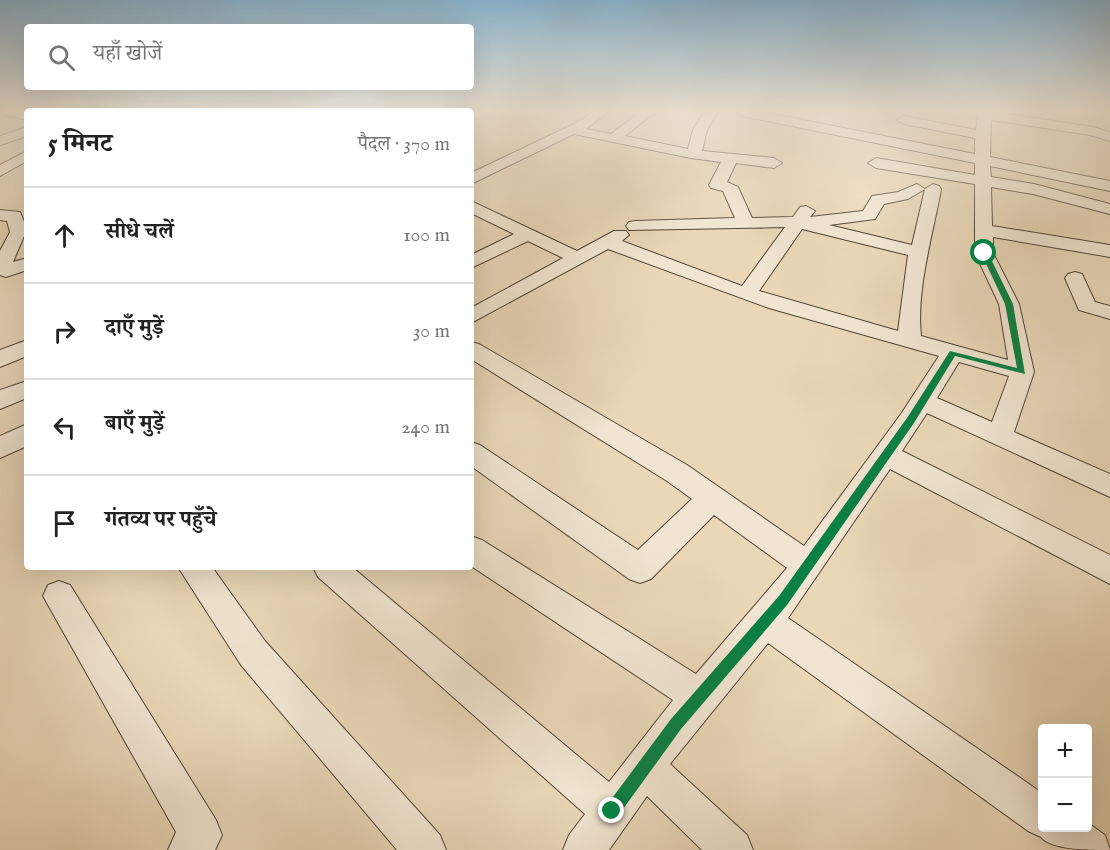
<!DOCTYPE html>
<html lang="hi">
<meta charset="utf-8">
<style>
:root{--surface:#fff;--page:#f2f2f2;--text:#222;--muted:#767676;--line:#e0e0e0}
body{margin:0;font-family:"IM FELL English","Noto Serif Devanagari",serif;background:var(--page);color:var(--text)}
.controls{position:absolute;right:18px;bottom:18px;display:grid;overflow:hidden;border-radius:6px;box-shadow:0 6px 24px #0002}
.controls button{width:54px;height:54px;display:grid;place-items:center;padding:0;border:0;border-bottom:2px solid var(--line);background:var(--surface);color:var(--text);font:30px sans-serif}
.stop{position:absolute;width:18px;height:18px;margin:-14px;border:4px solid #0b8043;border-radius:50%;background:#fff}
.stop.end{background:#0b8043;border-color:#fff;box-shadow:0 2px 6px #0008}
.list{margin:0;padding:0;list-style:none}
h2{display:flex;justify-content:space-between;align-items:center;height:78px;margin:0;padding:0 24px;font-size:26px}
h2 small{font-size:20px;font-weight:400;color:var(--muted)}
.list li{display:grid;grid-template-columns:39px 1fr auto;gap:18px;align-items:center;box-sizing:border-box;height:96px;padding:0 24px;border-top:2px solid var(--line)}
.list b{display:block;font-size:22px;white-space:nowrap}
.list em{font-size:20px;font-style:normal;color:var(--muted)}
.icon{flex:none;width:33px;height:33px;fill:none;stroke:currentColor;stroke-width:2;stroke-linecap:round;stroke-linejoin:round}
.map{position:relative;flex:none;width:1110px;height:850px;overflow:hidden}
.search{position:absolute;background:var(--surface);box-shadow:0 6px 24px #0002;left:24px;top:24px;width:450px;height:66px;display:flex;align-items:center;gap:15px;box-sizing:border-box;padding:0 21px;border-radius:6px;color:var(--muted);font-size:22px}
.panel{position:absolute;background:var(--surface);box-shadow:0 6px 24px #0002;left:24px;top:108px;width:450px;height:462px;border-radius:6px}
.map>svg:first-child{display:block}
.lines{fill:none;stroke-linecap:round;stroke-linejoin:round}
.minor-casing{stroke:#504537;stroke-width:2}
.minor{fill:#f1e5d1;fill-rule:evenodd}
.route{fill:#0b8043}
</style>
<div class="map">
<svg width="1110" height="850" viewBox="0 0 1110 850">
<rect width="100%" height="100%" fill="#e9d7b8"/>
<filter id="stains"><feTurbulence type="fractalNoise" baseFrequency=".00333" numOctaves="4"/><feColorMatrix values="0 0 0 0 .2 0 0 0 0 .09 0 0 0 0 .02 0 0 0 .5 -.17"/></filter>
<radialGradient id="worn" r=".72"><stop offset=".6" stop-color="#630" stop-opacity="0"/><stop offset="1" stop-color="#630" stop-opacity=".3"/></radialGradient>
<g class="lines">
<g class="minor-casing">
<g id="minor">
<polygon points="3,112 27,112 27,120 4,115"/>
<path d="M593,112h15l-22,17 25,5 29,-22h15l-30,24 63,13 5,-19 11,-18h13l-10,18 -5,21 72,7 8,5 -8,5 -38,-5 -9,19 11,5 14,31 41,-1 7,-10 6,-1 9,5 -5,6 53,-6 9,-15 26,-4 19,-8 8,5 8,-5 6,2 2,3c-8,46 -25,100 -20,147l87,24 -9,-56 -24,-51v-69l-99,-16 -8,-5 8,-5 99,17v-12l-233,-47 -6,-4h27l212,42v-16l-71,-14 -7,-4 7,-4 72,14 3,-18h16l98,15 17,5v9l-20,-6 -99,-15 -1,37 120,24v10l-120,-25 1,11 43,7 76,20v10l-77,-20 -42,-7 1,39 118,19v12l-117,-20v16l26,51 15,68 -20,60 96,42v23l-183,-84 -25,38 208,104v29l-220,-115 -102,149 254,175v35h46v-5l17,12 5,15c-19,0 -60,0 -69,-13l-13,-6 -260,-188 -98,121 77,71 6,15h-51l-55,-54 -38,54h-46l6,-15 16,-21 -267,-237 -5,-10h39l257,215 64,-82 -202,-134v-30l11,4 214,134 91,-106 -73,-53 -63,64 -11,4 -11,-4 -158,-113v-24l9,3 158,105 54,-51 -25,-18 -196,-122v-17l8,2 208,121 117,81 97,-132 38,-58 -170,-48 -161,-59 -137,74v-15l92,-50 -35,-17 -57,27v-13l43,-21 -43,-21v-12l106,50 37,-20h12l3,4 -7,6 120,45 43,-59 -156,3 -3,-4 3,-4 6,-1 100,-3 -12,-27 -12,-3 -2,-3 12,-23 -30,-4 -117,-24 -103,50v-11l105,-50zM925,189l-13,56 -83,-20 46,-6 9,-15 24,-5zM802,229l106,26 -10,76 -139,-40zM959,362l50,14 -17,46 -55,-24z"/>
<polygon points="27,127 27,136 0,145 0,136"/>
<polygon points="27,151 27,161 0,176 0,165"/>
<polygon points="0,210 20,212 27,229 13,262 27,258 27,270 6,277 0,275 0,251 10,232 7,221 0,220"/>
<polygon points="1075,272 1082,274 1095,302 1110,306 1110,319 1079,310 1065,278 1068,274"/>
<polygon points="27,340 27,356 0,367 0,350"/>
<polygon points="27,381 27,398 0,409 0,390"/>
<polygon points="27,424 27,446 0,458 0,436"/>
<polygon points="178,567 212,567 265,641 440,835 446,850 397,850 241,665"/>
<polygon points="59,581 70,585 216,820 222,835 215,850 168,850 176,832 43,596 48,585"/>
</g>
</g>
<use href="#minor" class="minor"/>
</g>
<linearGradient id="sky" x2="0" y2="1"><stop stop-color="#88b6d4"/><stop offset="0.48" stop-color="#f5eddf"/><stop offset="1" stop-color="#f5eddf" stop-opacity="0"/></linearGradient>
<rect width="1110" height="231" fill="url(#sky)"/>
<polygon class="route" points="984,250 988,253 1013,304 1025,374 955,356 914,423 787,605 681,729 618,816 612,818 607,816 605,811 607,805 671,719 779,596 907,418 950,351 1017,368 1005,304 981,253"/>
<rect width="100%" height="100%" filter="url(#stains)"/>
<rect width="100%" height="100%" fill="url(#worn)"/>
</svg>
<div class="controls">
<button>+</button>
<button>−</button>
</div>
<div class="stop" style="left:984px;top:253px"></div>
<div class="stop end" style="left:612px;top:811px"></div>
<div class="search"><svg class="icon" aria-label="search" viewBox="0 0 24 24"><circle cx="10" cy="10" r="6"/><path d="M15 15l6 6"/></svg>यहाँ खोजें</div>
<section class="panel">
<h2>5 मिनट<small>पैदल · 370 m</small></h2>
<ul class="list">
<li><svg class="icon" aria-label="ahead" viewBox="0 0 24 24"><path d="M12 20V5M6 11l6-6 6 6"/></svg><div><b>सीधे चलें</b></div><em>100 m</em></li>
<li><svg class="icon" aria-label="right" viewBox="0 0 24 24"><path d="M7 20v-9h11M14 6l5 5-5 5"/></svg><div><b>दाएँ मुड़ें</b></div><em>30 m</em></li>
<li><svg class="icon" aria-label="left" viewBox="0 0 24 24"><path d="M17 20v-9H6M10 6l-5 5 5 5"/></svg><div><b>बाएँ मुड़ें</b></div><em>240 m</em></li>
<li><svg class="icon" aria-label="arrive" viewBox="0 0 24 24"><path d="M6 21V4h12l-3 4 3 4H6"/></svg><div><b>गंतव्य पर पहुँचे</b></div></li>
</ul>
</section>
</div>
